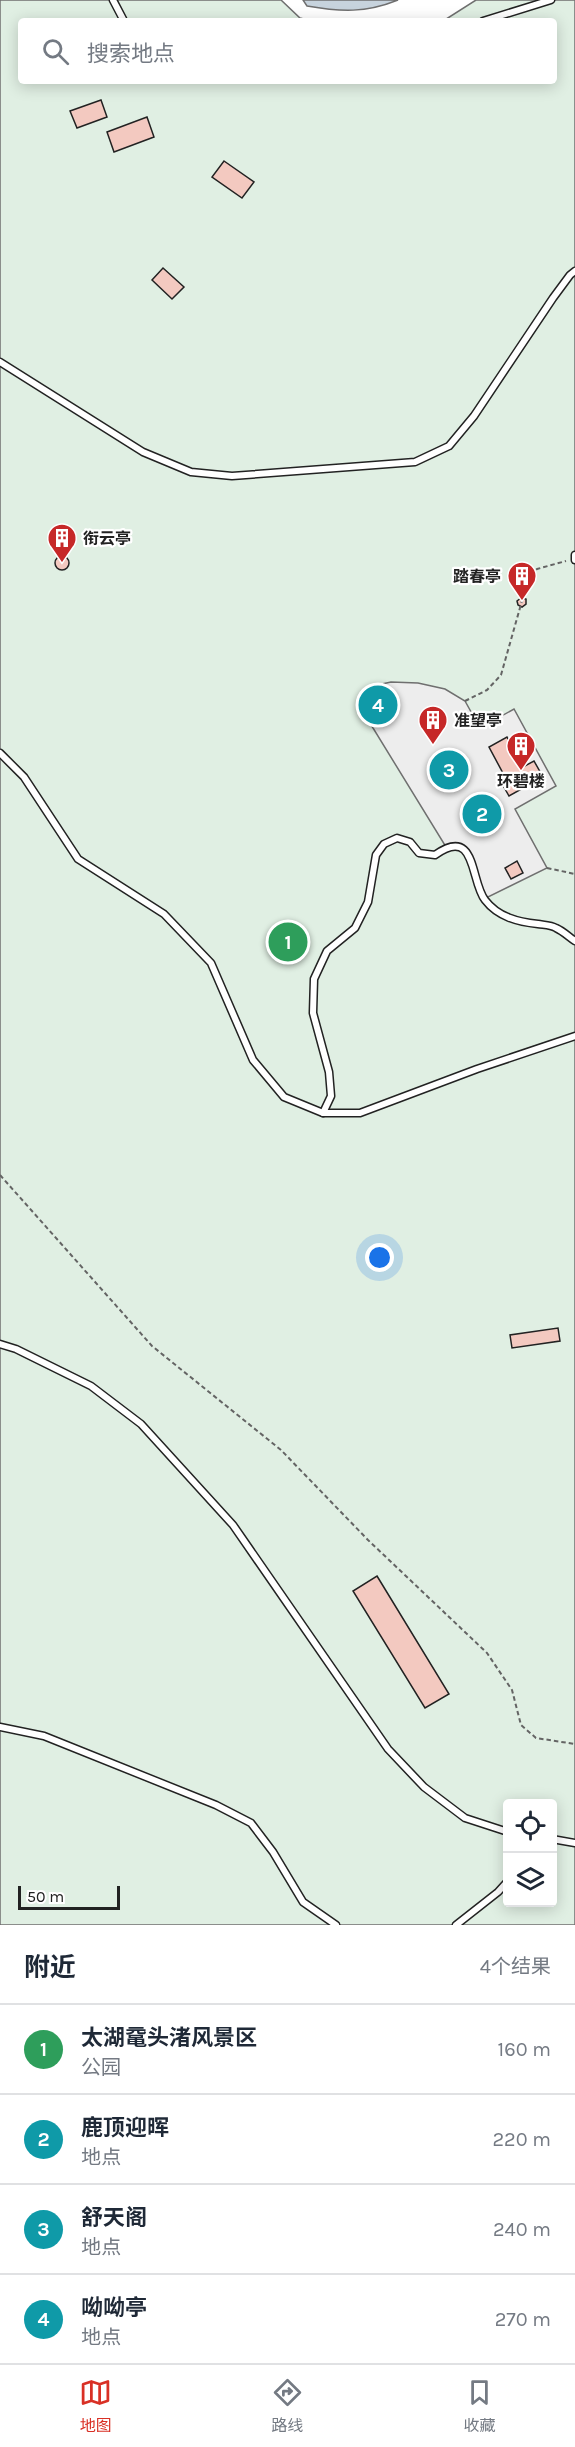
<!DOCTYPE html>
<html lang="zh">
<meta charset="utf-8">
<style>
:root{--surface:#fff;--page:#f2f2f3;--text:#1f2937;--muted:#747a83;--line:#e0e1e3;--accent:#d93025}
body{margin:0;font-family:Karla,"Noto Sans SC",sans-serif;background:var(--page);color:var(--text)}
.controls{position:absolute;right:18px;bottom:18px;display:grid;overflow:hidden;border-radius:6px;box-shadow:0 3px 15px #0003}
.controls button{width:54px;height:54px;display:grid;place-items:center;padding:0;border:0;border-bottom:2px solid var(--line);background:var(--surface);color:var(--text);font:30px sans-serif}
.scale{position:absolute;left:18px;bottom:15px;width:102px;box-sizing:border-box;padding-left:6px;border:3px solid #222;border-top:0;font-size:16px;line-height:21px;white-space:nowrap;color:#222;-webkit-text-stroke:4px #fff;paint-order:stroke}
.you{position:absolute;left:380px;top:1258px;width:21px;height:21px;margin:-15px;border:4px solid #fff;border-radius:50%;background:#1a73e8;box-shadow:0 0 0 9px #1a73e833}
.badge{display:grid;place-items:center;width:39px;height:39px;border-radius:50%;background:var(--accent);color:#fff;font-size:20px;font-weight:700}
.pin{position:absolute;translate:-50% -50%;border:3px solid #fff;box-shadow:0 2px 6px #0006}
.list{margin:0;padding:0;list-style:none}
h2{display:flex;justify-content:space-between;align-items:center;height:78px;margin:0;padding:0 24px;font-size:26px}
h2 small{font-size:20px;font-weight:400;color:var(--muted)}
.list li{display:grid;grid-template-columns:39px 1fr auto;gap:18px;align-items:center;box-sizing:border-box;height:90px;padding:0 24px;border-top:2px solid var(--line)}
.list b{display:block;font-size:22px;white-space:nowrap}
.list p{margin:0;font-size:20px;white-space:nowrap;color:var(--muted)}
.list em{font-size:20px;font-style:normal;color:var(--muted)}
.icon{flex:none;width:33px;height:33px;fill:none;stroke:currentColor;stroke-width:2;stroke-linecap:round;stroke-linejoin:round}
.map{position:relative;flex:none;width:575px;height:1925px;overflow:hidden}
.search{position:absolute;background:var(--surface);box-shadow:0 3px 15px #0003;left:18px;right:18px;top:18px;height:66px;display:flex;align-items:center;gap:15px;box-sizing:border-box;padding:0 21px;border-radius:6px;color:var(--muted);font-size:22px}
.sheet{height:438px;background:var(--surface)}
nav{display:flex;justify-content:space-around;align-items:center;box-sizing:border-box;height:84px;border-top:2px solid var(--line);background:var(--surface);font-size:16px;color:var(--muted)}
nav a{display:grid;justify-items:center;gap:3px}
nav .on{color:var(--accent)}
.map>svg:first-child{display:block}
.green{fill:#e0efe3;stroke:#6f6f6f;stroke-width:1.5;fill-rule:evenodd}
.parking{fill:#ededed;stroke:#6f6f6f;stroke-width:1.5}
.water{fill:#c7d3dd;stroke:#6f6f6f;stroke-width:1.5}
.building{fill:#f3c9c0;stroke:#222;stroke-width:1.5}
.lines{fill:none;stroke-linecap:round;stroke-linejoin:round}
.lane-casing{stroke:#222;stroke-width:9}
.path{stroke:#646464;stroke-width:2;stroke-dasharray:4.5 3;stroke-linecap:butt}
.lane{stroke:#fff;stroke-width:6}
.labels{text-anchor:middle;stroke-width:4.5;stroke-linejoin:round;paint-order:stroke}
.poi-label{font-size:16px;font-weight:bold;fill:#222;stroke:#fff;text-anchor:start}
</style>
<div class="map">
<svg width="575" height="1925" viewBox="0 0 575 1925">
<rect width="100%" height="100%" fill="#fff"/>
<path class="green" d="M0,0h281l19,18 11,3h-290v60h533v-60h-111l33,-21h99v1925h-575zM508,1804h44v98h-44z"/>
<polygon class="parking" points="391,682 418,683 445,689 465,701 480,728 514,709 556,786 515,809 547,868 484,899 469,853 459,847 446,847 362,710 363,697 373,686"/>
<path class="water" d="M303,0h95c-32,13 -57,12 -91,6z"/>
<g class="building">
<polygon points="101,100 107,117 77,128 70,111"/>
<polygon points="147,117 154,137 114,152 107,132"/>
<polygon points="224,161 254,182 242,198 212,177"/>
<polygon points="163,268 184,287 172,299 152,280"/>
<circle cx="62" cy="563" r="7"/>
<polygon points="521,598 526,599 526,604 522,607 518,605 517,601"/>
<polygon points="375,695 386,698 382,714 370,711"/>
<polygon points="507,737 523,767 534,761 543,777 509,796 500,780 505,777 489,747"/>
<circle cx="449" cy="770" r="14"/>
<polygon points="517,861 523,873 511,879 505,868"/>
<polygon points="558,1328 560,1341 512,1348 510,1335"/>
<polygon points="377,1576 449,1694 425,1708 353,1591"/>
</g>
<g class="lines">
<g class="lane-casing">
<g id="lane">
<polyline points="113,0 124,21"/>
<polyline points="483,21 551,0"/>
<polyline points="0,362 143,452 191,472 232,476 415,462 449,446 474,416 553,298 570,275 575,271"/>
<polyline points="575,555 575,560"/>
<polyline points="0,753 24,777 78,859 164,914 211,963 253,1060 284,1097 323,1113 360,1113 477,1069 575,1036"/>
<path d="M323,1113l8,-17 -2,-24 -16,-59 1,-34 13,-28 28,-23 13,-26 8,-47 8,-11 13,-6 13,4 9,11 16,2c42,-30 35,26 50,45 13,17 33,22 53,24 6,1 13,1 18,4 7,3 13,9 19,13"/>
<polyline points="0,1344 16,1349 91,1386 141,1424 233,1525 388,1749 424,1787 465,1818 508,1832"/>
<polyline points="0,1727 44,1736 216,1805 251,1823 273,1852 303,1902 336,1925"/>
<polyline points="552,1839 575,1843"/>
<polyline points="456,1925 498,1892 508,1881"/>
</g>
</g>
<g class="path">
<polyline points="465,701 487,690 501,675 529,576 537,569 566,561"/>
<polyline points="547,868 575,874"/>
<polyline points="0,1175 152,1346 281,1450 368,1540 487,1653 512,1690 521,1725 536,1738 575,1744"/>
</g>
<use href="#lane" class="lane"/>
</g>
<defs>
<g id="building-pin" transform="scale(1.5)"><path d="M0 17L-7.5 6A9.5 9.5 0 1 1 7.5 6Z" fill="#c62828" stroke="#fff"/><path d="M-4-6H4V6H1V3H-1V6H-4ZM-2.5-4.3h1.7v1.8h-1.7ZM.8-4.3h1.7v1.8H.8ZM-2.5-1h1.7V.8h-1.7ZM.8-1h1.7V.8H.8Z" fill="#fff"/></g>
</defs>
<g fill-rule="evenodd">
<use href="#building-pin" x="62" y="538"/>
<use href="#building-pin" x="522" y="576"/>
<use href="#building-pin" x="433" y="720"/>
<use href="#building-pin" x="521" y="746"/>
</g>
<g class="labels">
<g class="poi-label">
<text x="83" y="544">衔云亭</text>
<text x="501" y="582" text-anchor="end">踏春亭</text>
<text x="454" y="726">准望亭</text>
<text x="521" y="787" text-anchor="middle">环碧楼</text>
</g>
</g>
</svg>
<div class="controls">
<button><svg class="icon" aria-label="locate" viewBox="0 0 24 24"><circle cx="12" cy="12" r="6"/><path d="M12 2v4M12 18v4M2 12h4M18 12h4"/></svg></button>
<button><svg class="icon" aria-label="layers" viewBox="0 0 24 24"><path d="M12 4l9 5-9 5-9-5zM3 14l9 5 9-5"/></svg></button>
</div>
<div class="scale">50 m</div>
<div class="you"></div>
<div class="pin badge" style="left:288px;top:942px;background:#2e9e5b">1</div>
<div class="pin badge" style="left:482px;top:814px;background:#0f9aa8">2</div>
<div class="pin badge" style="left:449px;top:770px;background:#0f9aa8">3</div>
<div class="pin badge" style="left:378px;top:705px;background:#0f9aa8">4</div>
<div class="search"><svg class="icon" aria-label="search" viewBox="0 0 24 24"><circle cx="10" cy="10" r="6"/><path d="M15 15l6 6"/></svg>搜索地点</div>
</div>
<section class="sheet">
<h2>附近<small>4个结果</small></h2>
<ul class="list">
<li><span class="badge" style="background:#2e9e5b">1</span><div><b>太湖鼋头渚风景区</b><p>公园</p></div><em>160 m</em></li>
<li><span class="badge" style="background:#0f9aa8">2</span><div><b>鹿顶迎晖</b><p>地点</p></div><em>220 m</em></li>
<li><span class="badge" style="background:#0f9aa8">3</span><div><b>舒天阁</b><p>地点</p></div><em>240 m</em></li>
<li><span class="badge" style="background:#0f9aa8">4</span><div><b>呦呦亭</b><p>地点</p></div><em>270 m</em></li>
</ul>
</section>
<nav>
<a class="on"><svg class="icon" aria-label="map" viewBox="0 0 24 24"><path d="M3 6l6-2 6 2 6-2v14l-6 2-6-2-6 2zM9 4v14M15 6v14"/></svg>地图</a>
<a><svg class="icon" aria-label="directions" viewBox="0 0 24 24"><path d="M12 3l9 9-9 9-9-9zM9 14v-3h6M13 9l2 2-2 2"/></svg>路线</a>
<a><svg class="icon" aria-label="saved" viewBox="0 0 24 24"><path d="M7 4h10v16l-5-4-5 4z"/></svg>收藏</a>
</nav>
